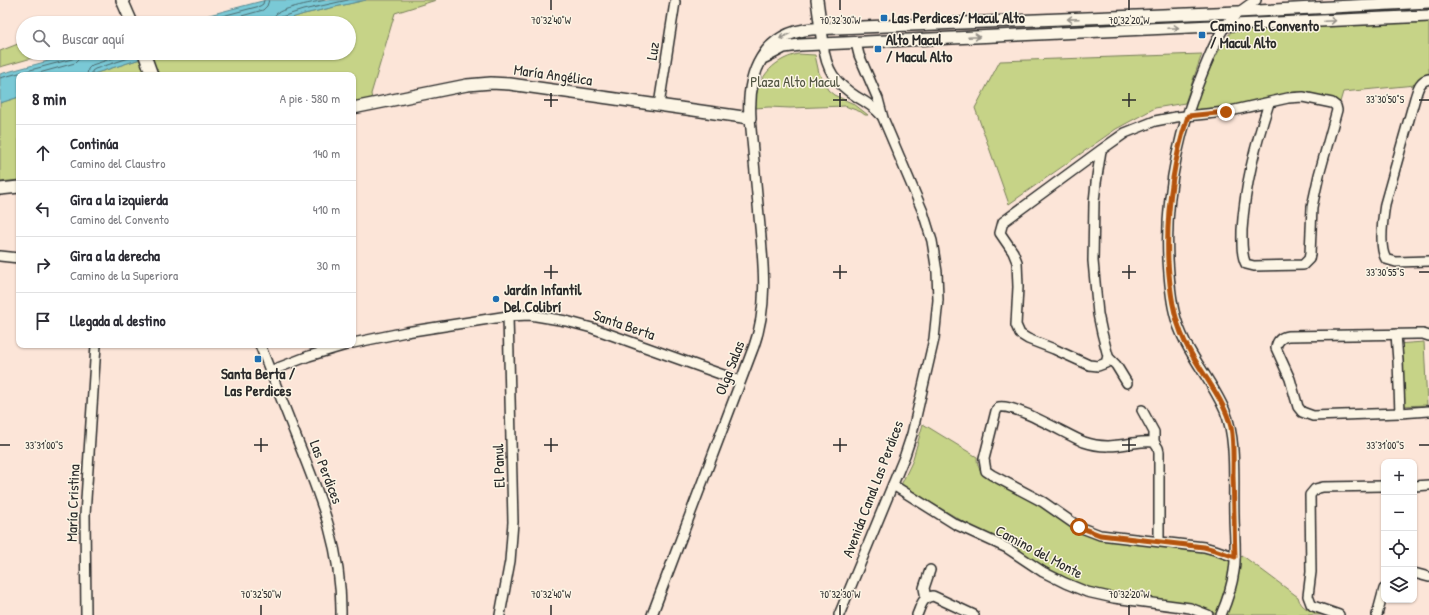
<!DOCTYPE html>
<html lang="es">
<meta charset="utf-8">
<style>
:root{--surface:#fff;--page:#f2f2f3;--text:#2b2b33;--muted:#7c7c81;--line:#e1e1e2}
body{margin:0;font-family:"Patrick Hand",sans-serif;background:var(--page);color:var(--text)}
.controls{position:absolute;right:12px;bottom:12px;display:grid;overflow:hidden;border-radius:8px;box-shadow:0 1px 3px #0004}
.controls button{width:36px;height:36px;display:grid;place-items:center;padding:0;border:0;border-bottom:1px solid var(--line);background:var(--surface);color:var(--text);font:20px sans-serif}
.stop{position:absolute;width:12px;height:12px;margin:-9px;border:3px solid #b45309;border-radius:50%;background:#fff}
.stop.end{background:#b45309;border-color:#fff;box-shadow:0 1px 4px #0008}
.list{margin:0;padding:0;list-style:none}
h2{display:flex;justify-content:space-between;align-items:center;height:52px;margin:0;padding:0 16px;font-size:17px}
h2 small{font-size:13px;font-weight:400;color:var(--muted)}
.list li{display:grid;grid-template-columns:26px 1fr auto;gap:12px;align-items:center;box-sizing:border-box;height:56px;padding:0 16px;border-top:1px solid var(--line)}
.list b{display:block;font-size:15px;white-space:nowrap}
.list p{margin:0;font-size:13px;white-space:nowrap;color:var(--muted)}
.list em{font-size:13px;font-style:normal;color:var(--muted)}
.icon{flex:none;width:22px;height:22px;fill:none;stroke:currentColor;stroke-width:2;stroke-linecap:round;stroke-linejoin:round}
.map{position:relative;flex:none;width:1429px;height:615px;overflow:hidden}
.search{position:absolute;background:var(--surface);box-shadow:0 1px 3px #0004;left:16px;top:16px;width:340px;height:44px;display:flex;align-items:center;gap:10px;box-sizing:border-box;padding:0 14px;border-radius:22px;color:var(--muted);font-size:15px}
.panel{position:absolute;background:var(--surface);box-shadow:0 1px 3px #0004;left:16px;top:72px;width:340px;height:276px;border-radius:8px}
.map>svg:first-child{display:block}
.green{fill:#c6d387;stroke:#787f59}
.water{fill:#7ac9d6;stroke:#5a8a92}
.lines{fill:none;stroke-linecap:round;stroke-linejoin:round}
.shore{stroke:#4b6a6f;stroke-width:1}
.minor-casing{stroke:#2b2b2b;stroke-width:12}
.tertiary-casing{stroke:#2b2b2b;stroke-width:14}
.minor{stroke:#fcf5e5;stroke-width:9}
.tertiary{stroke:#fcf5e5;stroke-width:11}
.oneway{stroke:#949088}
.route{stroke:#b45309;stroke-width:5}
.ticks{fill:none;stroke:#2b2b2b;stroke-width:1.5}
.poi-dot{fill:#1f6fb2;stroke:#fcf5e5;stroke-width:1.5}
.labels{text-anchor:middle;stroke-width:3;stroke-linejoin:round;paint-order:stroke}
.poi-label{font-size:15px;font-weight:bold;fill:#2b2b2b;stroke:#fcf5e5;text-anchor:start}
.street-label{font-size:15px;fill:#2b2b2b;stroke:#fcf5e5}
.park-label{font-size:15px;fill:#525542;stroke:#fcf5e5}
.ticks-label{font-size:10px;text-anchor:middle;fill:#2b2b2b;stroke:#fcf5e5;stroke-width:3;stroke-linejoin:round;paint-order:stroke}
</style>
<div class="map">
<svg width="1429" height="615" viewBox="0 0 1429 615">
<rect width="100%" height="100%" fill="#fce5d8"/>
<filter id="ink" filterUnits="userSpaceOnUse"><feTurbulence type="fractalNoise" baseFrequency=".025" numOctaves="2"/><feDisplacementMap in="SourceGraphic" scale="8" xChannelSelector="R" yChannelSelector="G"/><feConvolveMatrix kernelMatrix="1 2 1 2 8 2 1 2 1" color-interpolation-filters="sRGB"/></filter>
<g filter="url(#ink)">
<g class="green">
<polygon points="366,0 436,0 395,13 371,94 372,99 353,104 353,75 90,75 137,60 164,53 349,53 349,23 276,23 304,14"/>
<path d="M1429,20v55l-9,2 -5,8 -72,7 -3,10 -30,-9 -15,-1 -16,3 -48,11 -38,5c11,-29 21,-57 40,-82z"/>
<polygon points="23,42 23,53 50,53 0,67 0,51"/>
<path d="M798,54l17,1 4,18 9,17 6,5 20,9 14,11h-3l-4,-3 -16,-6 -55,2 -21,-1 -14,1c0,-27 16,-48 43,-54z"/>
<polygon points="1202,54 1185,103 1155,108 1116,129 1009,204 975,108 1000,61"/>
<polygon points="19,97 19,180 0,182 0,103"/>
<polygon points="1424,342 1427,405 1399,406 1396,344"/>
<path d="M923,424l54,33c0,10 3,15 12,21l51,26 53,32 15,5 90,9 17,4 13,6 15,-4 55,41c3,13 15,14 26,18h-106l-18,-9 -17,-4 -62,-7 -23,-5 -22,-7 -42,-22 -18,-12 -52,-27 -63,-37 11,-23z"/>
</g>
<g class="water">
<polygon points="266,0 366,0 304,14 276,23 179,23"/>
<polygon points="78,53 164,53 137,60 90,75 19,75 19,97 0,103 0,74"/>
</g>
<g class="lines">
<g class="shore">
<polyline points="196,23 260,6 263,4 264,0"/>
<polyline points="217,23 263,10 267,6 269,0"/>
<path d="M273,23c0,-3 0,-6 3,-9 7,-6 39,-12 50,-14"/>
<polyline points="278,23 278,19 281,17 303,10 348,0"/>
<polyline points="32,75 75,63 79,59 81,53"/>
<polyline points="87,75 88,69 92,65 129,53"/>
<polyline points="92,75 92,71 95,69 138,55"/>
<polyline points="0,78 72,59 75,57 76,53"/>
</g>
<g class="minor-casing">
<g id="minor">
<path d="M823,44c3,26 12,39 34,53 9,5 17,10 24,18"/>
<path d="M1429,79c-10,2 -11,10 -14,19l-30,106c-2,13 -6,44 1,55l10,3 33,-1"/>
<polyline points="659,105 675,2"/>
<path d="M1101,150l-5,33 -2,19 -1,59 5,53 4,19 6,23 -2,7 -8,3 -9,-1 -35,-16 -26,-10 -8,-5 -4,-9 2,-38 -1,-25 -4,-10 -13,-19 3,-11 98,-72 24,-17 30,-12 21,-4 50,-5 62,-14 15,-1 29,6 4,3 1,4 -18,65 -7,32 -2,47 -1,5 -6,6 -49,1 -8,-2c-5,-9 -4,-23 -4,-34 3,-45 13,-84 27,-127"/>
<polyline points="0,256 19,258"/>
<polyline points="1396,334 1398,361 1400,413"/>
<path d="M1429,336l-6,-2h-6l-129,2c-6,1 -11,4 -12,12l14,31 8,28 4,5 11,4 87,-3 29,-2"/>
<polyline points="353,343 406,332 508,316 530,315 566,321 592,328 740,381"/>
<path d="M260,345c13,33 26,66 39,99 23,57 43,108 42,171"/>
<polyline points="1108,357 1116,365 1127,383"/>
<polyline points="270,371 309,356 346,345"/>
<polyline points="1142,410 1154,432 1154,442"/>
<polyline points="893,485 955,524 1007,548 1043,572 1065,583 1087,592 1114,598 1190,608 1208,615"/>
<polyline points="1414,486 1429,485"/>
<path d="M1159,542v-90l-1,-4 -4,-6c-7,-1 -14,0 -21,1 -17,3 -32,5 -49,-1 -19,-8 -68,-38 -85,-35l-3,4 -12,48 2,12 6,4 51,27 36,25 21,8 104,12 11,3 20,7"/>
<polyline points="1414,573 1429,577"/>
<polyline points="926,598 924,588 930,570"/>
<polyline points="86,615 85,515 96,345"/>
<polyline points="500,615 510,561 513,522 508,316"/>
<path d="M652,615l102,-269c15,-42 9,-86 5,-130 -3,-33 -6,-65 -9,-98"/>
<polyline points="839,615 905,455 912,434 934,339 938,300 937,272 932,241 923,212 883,118 878,99 859,55 856,43"/>
<path d="M917,615c4,-9 5,-18 16,-19l41,19"/>
<path d="M1221,615c6,-14 11,-29 13,-44 3,-18 0,-38 0,-56 -1,-32 3,-76 -9,-104 -15,-35 -43,-62 -51,-100 -4,-17 -5,-35 -6,-52 -3,-65 11,-130 36,-190 6,-14 12,-31 22,-44 8,-11 19,-17 30,-25"/>
<polyline points="1339,615 1313,606 1311,604 1308,596 1311,572 1310,495 1315,489 1323,487 1384,486"/>
<polyline points="1377,615 1384,589"/>
</g>
</g>
<g class="tertiary-casing">
<g id="tertiary">
<polyline points="122,0 132,23"/>
<polyline points="817,0 823,44"/>
<polyline points="144,53 152,75"/>
<polyline points="765,57 784,47 800,45 1429,16"/>
<path d="M353,108l114,-23 24,-2 19,1 240,34c-3,-44 13,-85 62,-89l426,-17 191,-10"/>
<polyline points="0,189 19,187"/>
</g>
</g>
<use href="#minor" class="minor"/>
<use href="#tertiary" class="tertiary"/>
</g>
<defs><path id="oneway-shaft" d="M-6 0H5M1.5-3L5.5 0L1.5 3" fill="none" stroke-width="1.6" stroke-linecap="round" stroke-linejoin="round"/></defs>
<g class="oneway">
<use href="#oneway-shaft" transform="translate(1073 19) rotate(178)"/>
<use href="#oneway-shaft" transform="translate(1330 21) rotate(-3)"/>
<use href="#oneway-shaft" transform="translate(1173 28) rotate(-3)"/>
<use href="#oneway-shaft" transform="translate(785 36) rotate(154)"/>
<use href="#oneway-shaft" transform="translate(974 37) rotate(-3)"/>
</g>
</g>
<g class="lines" filter="url(#ink)">
<path class="route" d="M1079,527l21,8 104,12 11,3 20,7c-1,-27 -1,-54 -2,-81 0,-16 1,-33 -2,-49 -8,-31 -32,-56 -46,-85 -12,-25 -15,-52 -17,-80 -2,-51 4,-97 20,-146l38,-4"/>
</g>
<path class="ticks" d="M551,0v10M840,0v10M1129,0v10M551,93v14M840,93v14M1129,93v14M544,100h14M833,100h14M1122,100h14M1419,100h10M551,265v14M840,265v14M1129,265v14M544,272h14M833,272h14M1122,272h14M1419,272h10M261,438v14M551,438v14M840,438v14M1129,438v14M0,445h10M254,445h14M544,445h14M833,445h14M1122,445h14M1419,445h10M261,605v10M551,605v10M840,605v10M1129,605v10"/>
<g class="poi-dot">
<rect x="880" y="14" width="8" height="8" rx="2"/>
<rect x="1198" y="31" width="8" height="8" rx="2"/>
<rect x="874" y="45" width="8" height="8" rx="2"/>
<circle cx="496" cy="299" r="4"/>
<rect x="254" y="355" width="8" height="8" rx="2"/>
</g>
<g class="labels">
<g class="poi-label">
<text x="892" y="23">Las Perdices/ Macul Alto</text>
<text x="1210" y="31">Camino El Convento<tspan x="1210" dy="17">/ Macul Alto</tspan></text>
<text x="886" y="45">Alto Macul<tspan x="886" dy="17">/ Macul Alto</tspan></text>
<text x="504" y="295">Jardín Infantil<tspan x="504" dy="17">Del Colibrí</tspan></text>
<text x="258" y="379" text-anchor="middle">Santa Berta /<tspan x="258" dy="17">Las Perdices</tspan></text>
</g>
<g class="street-label">
<text transform="translate(653 51) rotate(-81)" y="5">Luz</text>
<text transform="translate(553 75) rotate(8)" y="5">María Angélica</text>
<text transform="translate(624 325) rotate(19)" y="5">Santa Berta</text>
<text transform="translate(730 368) rotate(-69)" y="5">Olga Salas</text>
<text transform="translate(499 466) rotate(-92)" y="5">El Panul</text>
<text transform="translate(326 472) rotate(69)" y="5">Las Perdices</text>
<text transform="translate(873 489) rotate(-69)" y="5">Avenida Canal Las Perdices</text>
<text transform="translate(73 503) rotate(-88)" y="5">María Cristina</text>
<text transform="translate(1039 552) rotate(28)" y="5">Camino del Monte</text>
</g>
<g class="park-label">
<text x="795" y="87">Plaza Alto Macul</text>
</g>
</g>
<g class="ticks-label">
<text x="551" y="24">70°32'40"W</text>
<text x="840" y="24">70°32'30"W</text>
<text x="1129" y="24">70°32'20"W</text>
<text x="1385" y="103">33°30'50"S</text>
<text x="1385" y="276">33°30'55"S</text>
<text x="44" y="449">33°31'00"S</text>
<text x="1385" y="449">33°31'00"S</text>
<text x="261" y="598">70°32'50"W</text>
<text x="551" y="598">70°32'40"W</text>
<text x="840" y="598">70°32'30"W</text>
<text x="1129" y="598">70°32'20"W</text>
</g>
</svg>
<div class="controls">
<button>+</button>
<button>−</button>
<button><svg class="icon" aria-label="locate" viewBox="0 0 24 24"><circle cx="12" cy="12" r="6"/><path d="M12 2v4M12 18v4M2 12h4M18 12h4"/></svg></button>
<button><svg class="icon" aria-label="layers" viewBox="0 0 24 24"><path d="M12 4l9 5-9 5-9-5zM3 14l9 5 9-5"/></svg></button>
</div>
<div class="stop" style="left:1079px;top:527px"></div>
<div class="stop end" style="left:1226px;top:112px"></div>
<div class="search"><svg class="icon" aria-label="search" viewBox="0 0 24 24"><circle cx="10" cy="10" r="6"/><path d="M15 15l6 6"/></svg>Buscar aquí</div>
<section class="panel">
<h2>8 min<small>A pie · 580 m</small></h2>
<ul class="list">
<li><svg class="icon" aria-label="ahead" viewBox="0 0 24 24"><path d="M12 20V5M6 11l6-6 6 6"/></svg><div><b>Continúa</b><p>Camino del Claustro</p></div><em>140 m</em></li>
<li><svg class="icon" aria-label="left" viewBox="0 0 24 24"><path d="M17 20v-9H6M10 6l-5 5 5 5"/></svg><div><b>Gira a la izquierda</b><p>Camino del Convento</p></div><em>410 m</em></li>
<li><svg class="icon" aria-label="right" viewBox="0 0 24 24"><path d="M7 20v-9h11M14 6l5 5-5 5"/></svg><div><b>Gira a la derecha</b><p>Camino de la Superiora</p></div><em>30 m</em></li>
<li><svg class="icon" aria-label="arrive" viewBox="0 0 24 24"><path d="M6 21V4h12l-3 4 3 4H6"/></svg><div><b>Llegada al destino</b></div></li>
</ul>
</section>
</div>
